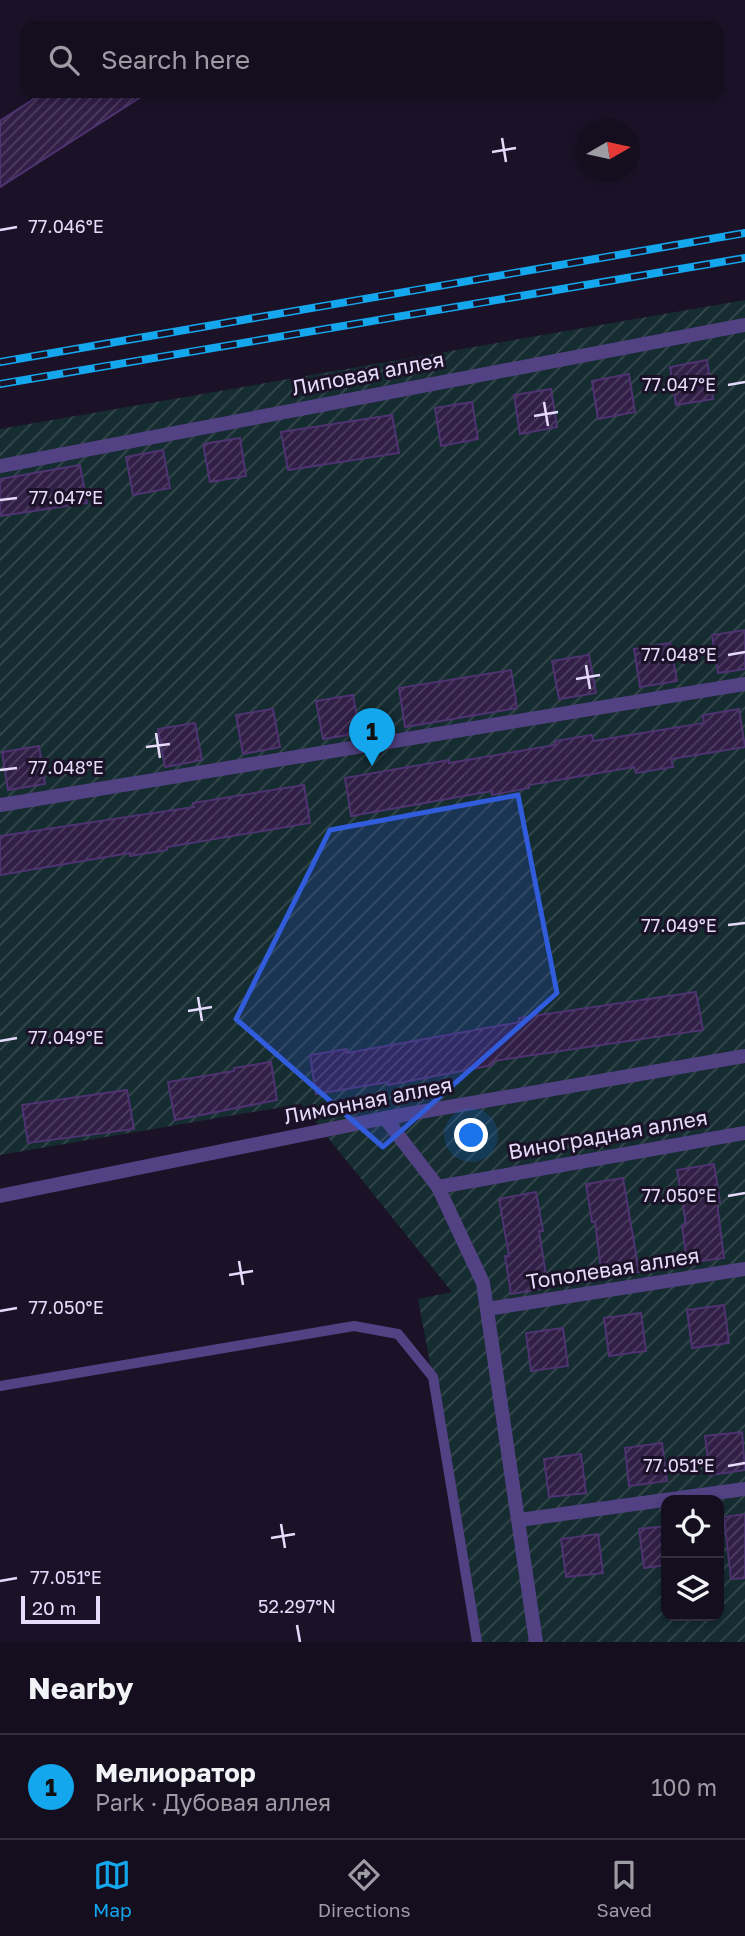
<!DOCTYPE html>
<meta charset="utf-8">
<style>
:root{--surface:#140e1e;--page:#211c2b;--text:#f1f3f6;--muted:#9d9ca4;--line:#332e3c;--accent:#15a7ee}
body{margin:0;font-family:"Golos Text",sans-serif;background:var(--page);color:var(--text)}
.controls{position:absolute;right:21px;bottom:21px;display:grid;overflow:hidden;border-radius:14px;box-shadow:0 4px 10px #0003}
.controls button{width:63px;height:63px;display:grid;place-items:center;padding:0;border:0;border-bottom:2px solid var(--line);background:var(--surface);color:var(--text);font:35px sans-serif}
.compass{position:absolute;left:577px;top:119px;width:63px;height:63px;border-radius:50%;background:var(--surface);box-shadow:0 4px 10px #0003;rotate:81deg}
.scale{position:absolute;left:21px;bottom:18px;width:79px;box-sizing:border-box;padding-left:7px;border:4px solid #e7dbfc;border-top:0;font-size:19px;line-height:24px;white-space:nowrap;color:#e7dbfc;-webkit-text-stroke:5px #1b1228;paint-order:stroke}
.you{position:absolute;left:472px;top:1136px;width:24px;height:24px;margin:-18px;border:5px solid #fff;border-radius:50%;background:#1a73e8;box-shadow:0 0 0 10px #1a73e833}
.badge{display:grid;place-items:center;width:46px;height:46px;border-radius:50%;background:var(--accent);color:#111;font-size:23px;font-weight:700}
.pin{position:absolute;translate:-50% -58px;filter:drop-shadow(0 2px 4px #0008)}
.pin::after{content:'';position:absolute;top:37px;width:24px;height:21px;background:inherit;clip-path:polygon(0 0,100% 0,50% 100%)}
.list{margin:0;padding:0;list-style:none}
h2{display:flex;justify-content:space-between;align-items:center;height:91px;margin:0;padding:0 28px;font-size:30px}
h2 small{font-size:23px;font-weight:400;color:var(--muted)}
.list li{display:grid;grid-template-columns:46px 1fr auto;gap:21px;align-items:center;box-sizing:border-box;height:105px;padding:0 28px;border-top:2px solid var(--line)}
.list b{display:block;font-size:26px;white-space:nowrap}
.list p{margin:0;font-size:23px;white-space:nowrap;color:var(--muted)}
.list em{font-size:23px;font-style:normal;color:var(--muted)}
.icon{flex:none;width:38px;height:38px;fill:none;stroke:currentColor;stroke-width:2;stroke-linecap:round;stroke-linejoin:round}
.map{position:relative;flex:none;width:745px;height:1642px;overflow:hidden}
.search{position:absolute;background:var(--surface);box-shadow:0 4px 10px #0003;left:21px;right:21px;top:21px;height:77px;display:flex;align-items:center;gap:18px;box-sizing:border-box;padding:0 24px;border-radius:14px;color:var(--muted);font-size:26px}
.sheet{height:196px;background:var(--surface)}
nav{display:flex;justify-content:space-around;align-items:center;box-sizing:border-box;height:98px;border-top:2px solid var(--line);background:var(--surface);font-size:19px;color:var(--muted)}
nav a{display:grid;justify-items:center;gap:4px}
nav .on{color:var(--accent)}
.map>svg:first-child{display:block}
.garden{fill:url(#garden-furrows);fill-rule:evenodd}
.building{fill:url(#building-hatch);stroke:#4e3371;stroke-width:2}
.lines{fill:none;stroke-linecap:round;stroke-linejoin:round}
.service{stroke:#524183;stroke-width:10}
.minor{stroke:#524183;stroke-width:14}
.rail-casing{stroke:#15a7ee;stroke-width:8}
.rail{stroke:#1b1228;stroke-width:5;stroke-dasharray:16;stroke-linecap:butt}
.marked{fill:#315cdc;fill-opacity:0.2;stroke:#315cdc;stroke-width:5;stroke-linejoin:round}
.ticks{fill:none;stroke:#e7dbfc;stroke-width:2.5}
.labels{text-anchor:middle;stroke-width:6;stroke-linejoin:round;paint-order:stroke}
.street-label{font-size:21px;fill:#e7dbfc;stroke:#1b1228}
.ticks-label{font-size:18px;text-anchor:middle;fill:#e7dbfc;stroke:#1b1228;stroke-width:6;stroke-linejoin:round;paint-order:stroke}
</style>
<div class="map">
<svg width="745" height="1642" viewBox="0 0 745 1642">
<defs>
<pattern id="garden-furrows" width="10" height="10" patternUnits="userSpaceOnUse" patternTransform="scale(1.75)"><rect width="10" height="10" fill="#152c31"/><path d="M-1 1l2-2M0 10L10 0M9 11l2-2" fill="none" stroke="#374a50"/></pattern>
<pattern id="building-hatch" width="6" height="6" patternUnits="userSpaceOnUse" patternTransform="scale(1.75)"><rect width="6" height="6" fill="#311f47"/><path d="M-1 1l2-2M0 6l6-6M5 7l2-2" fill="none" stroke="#4f3f62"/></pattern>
</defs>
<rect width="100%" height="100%" fill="#1b1228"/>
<path class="garden" d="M745,300v1342h-263l-64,-343 34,-7 -151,-188 -301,51v-726zM666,1500h53v116h-53z"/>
<g class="building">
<polygon points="43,93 147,93 0,187 0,121"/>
<polygon points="707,360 713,399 676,405 670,367"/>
<polygon points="629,374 635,412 598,419 592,381"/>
<polygon points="551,389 557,427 520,434 514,395"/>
<polygon points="472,402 478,439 441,446 435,408"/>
<polygon points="392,415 399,453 288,470 281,432"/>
<polygon points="240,438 246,476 210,482 203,444"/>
<polygon points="163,450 170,488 133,495 126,457"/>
<polygon points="80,465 87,503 0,516 0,479"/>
<polygon points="745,630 745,669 718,673 712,635"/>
<polygon points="670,643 677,681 640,687 634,649"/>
<polygon points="589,655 596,693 559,699 552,661"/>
<polygon points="511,670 517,708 405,727 399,688"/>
<polygon points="353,695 360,733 323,739 316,701"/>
<polygon points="273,709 280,747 243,754 236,715"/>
<polygon points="739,709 745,747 671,759 673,767 636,773 634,767 529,785 529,788 492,795 492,791 351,816 345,778 449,760 449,763 555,745 555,741 592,735 593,741 704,723 703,715"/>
<polygon points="195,723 202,760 165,767 158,729"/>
<polygon points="39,746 45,784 8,790 2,752"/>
<polygon points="304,785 310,823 167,847 167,850 130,856 130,853 0,875 0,836 194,807 193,803"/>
<polygon points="696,992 703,1030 493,1061 493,1065 388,1085 388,1082 316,1094 310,1055 347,1049 347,1053 520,1022 519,1018"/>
<polygon points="271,1062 277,1100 175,1120 168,1082 234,1071 234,1068"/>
<polygon points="127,1090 134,1129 28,1143 22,1105"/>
<polygon points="714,1164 720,1202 717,1203 724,1258 687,1263 682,1225 686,1224 677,1170"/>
<polygon points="623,1178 639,1272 602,1277 595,1222 592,1222 586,1184"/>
<polygon points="536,1192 543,1231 539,1231 548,1288 511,1294 505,1256 509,1256 499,1199"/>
<polygon points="724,1305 729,1343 692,1348 687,1310"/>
<polygon points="641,1313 646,1351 609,1356 604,1318"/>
<polygon points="563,1328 568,1366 531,1371 526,1333"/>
<polygon points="742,1432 745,1470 710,1475 705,1436"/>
<polygon points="662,1443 667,1481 629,1486 625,1448"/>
<polygon points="581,1454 586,1493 549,1497 544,1459"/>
<polygon points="745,1514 745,1578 731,1579 724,1517"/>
<polygon points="666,1526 666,1565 644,1568 639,1529"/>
<polygon points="598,1534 603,1573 566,1577 561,1539"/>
</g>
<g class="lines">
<polyline class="service" points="0,1386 354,1326 398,1334 433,1377 477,1642"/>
<g class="minor">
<polyline points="0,466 745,325"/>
<polyline points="0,805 745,684"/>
<polyline points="385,1118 438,1187 483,1283 536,1642"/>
<polyline points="438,1187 745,1133"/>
<polyline points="0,1196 385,1118 745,1056"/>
<polyline points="487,1309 745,1269"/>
<polyline points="519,1520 745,1489"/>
</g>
<g class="rail-casing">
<g id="rail">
<polyline points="0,362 745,233"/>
<polyline points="0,384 745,258"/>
</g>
</g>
<use href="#rail" class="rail"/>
</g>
<path class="marked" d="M518,795l39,198 -174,154 -147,-128 94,-189z"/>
<path class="ticks" d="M502,138l4,24M492,152l24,-4M0,230l17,-3M728,385l17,-3M544,402l4,24M534,416l24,-4M0,500l17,-2M728,655l17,-3M586,665l4,24M576,679l24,-4M156,733l4,25M146,747l24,-3M0,770l17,-2M728,925l17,-2M198,997l4,24M188,1011l24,-4M0,1041l17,-3M728,1196l17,-3M239,1261l4,24M229,1275l24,-4M0,1311l17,-3M728,1466l17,-3M281,1524l4,24M271,1538l24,-4M0,1581l17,-3M297,1625l3,17"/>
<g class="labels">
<g class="street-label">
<text transform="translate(368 374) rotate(-11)" y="7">Липовая аллея</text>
<text transform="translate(368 1101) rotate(-11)" y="7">Лимонная аллея</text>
<text transform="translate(608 1135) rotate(-10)" y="7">Виноградная аллея</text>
<text transform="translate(613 1269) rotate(-9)" y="7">Тополевая аллея</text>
</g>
</g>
<g class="ticks-label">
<text x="66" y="233">77.046°E</text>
<text x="679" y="391">77.047°E</text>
<text x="66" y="504">77.047°E</text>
<text x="679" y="661">77.048°E</text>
<text x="66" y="774">77.048°E</text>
<text x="679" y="932">77.049°E</text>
<text x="66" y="1044">77.049°E</text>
<text x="679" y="1202">77.050°E</text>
<text x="66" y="1314">77.050°E</text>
<text x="679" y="1472">77.051°E</text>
<text x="66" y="1584">77.051°E</text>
<text x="297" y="1613">52.297°N</text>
</g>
</svg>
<div class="controls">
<button><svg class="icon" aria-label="locate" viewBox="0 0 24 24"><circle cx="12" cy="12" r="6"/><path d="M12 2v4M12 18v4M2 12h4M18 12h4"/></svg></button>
<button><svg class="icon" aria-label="layers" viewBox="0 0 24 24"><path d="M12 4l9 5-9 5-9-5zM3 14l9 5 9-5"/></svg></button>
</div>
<svg class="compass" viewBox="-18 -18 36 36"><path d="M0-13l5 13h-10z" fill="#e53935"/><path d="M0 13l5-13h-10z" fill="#9d9ca4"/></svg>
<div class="scale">20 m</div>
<div class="you"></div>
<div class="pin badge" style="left:372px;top:766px">1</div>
<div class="search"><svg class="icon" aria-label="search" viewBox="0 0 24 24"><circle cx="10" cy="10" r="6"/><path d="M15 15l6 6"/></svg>Search here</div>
</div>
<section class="sheet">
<h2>Nearby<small></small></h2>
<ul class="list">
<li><span class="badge">1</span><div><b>Мелиоратор</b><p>Park · Дубовая аллея</p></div><em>100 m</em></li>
</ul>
</section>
<nav>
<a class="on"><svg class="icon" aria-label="map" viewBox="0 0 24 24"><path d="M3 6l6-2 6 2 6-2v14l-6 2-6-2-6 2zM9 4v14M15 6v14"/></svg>Map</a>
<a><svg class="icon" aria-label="directions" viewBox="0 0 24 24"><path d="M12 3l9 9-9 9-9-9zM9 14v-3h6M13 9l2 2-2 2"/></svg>Directions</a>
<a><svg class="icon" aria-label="saved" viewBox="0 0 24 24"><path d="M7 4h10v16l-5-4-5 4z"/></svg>Saved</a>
</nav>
